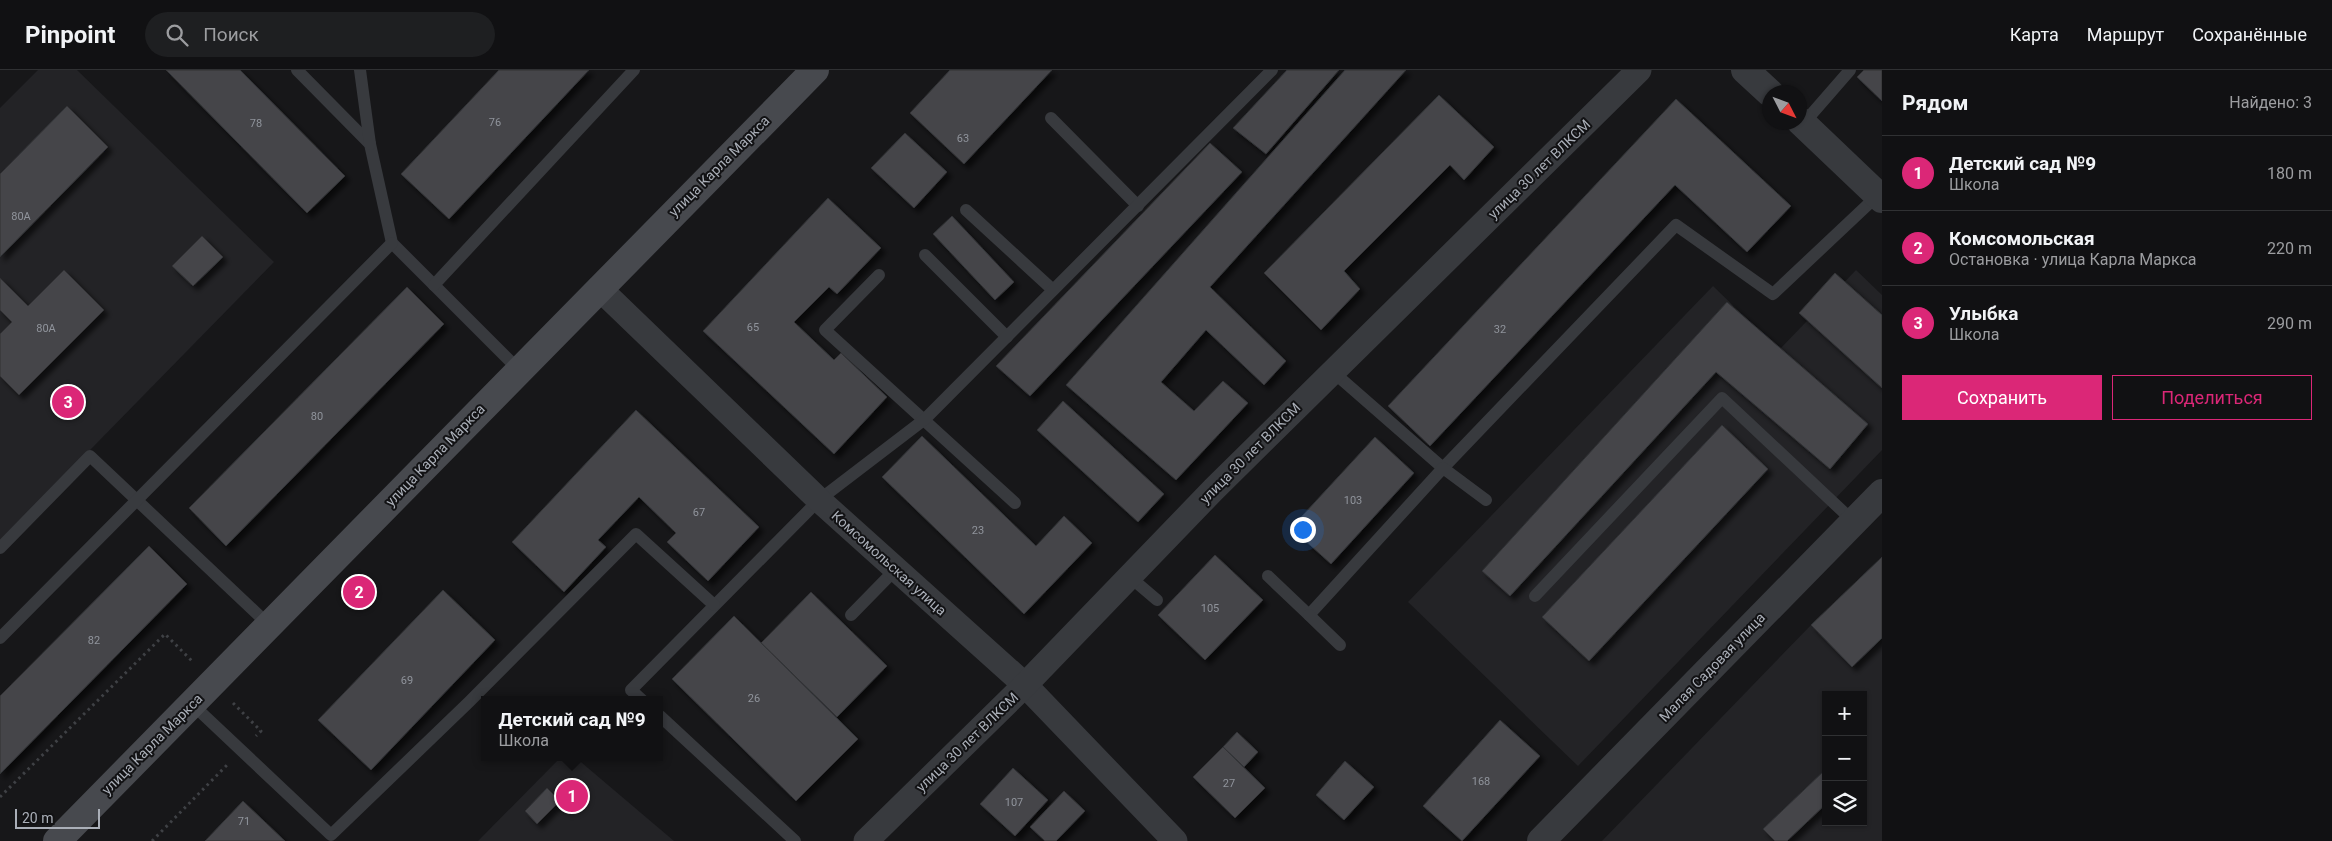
<!DOCTYPE html>
<html lang="ru">
<meta charset="utf-8">
<style>
:root{--surface:#111113;--page:#1e1f21;--text:#f1f3f6;--muted:#9c9da0;--line:#303133;--accent:#db2777}
body{margin:0;font-family:Roboto,sans-serif;background:var(--page);color:var(--text)}
.controls{position:absolute;right:15px;bottom:15px;display:grid;overflow:hidden;border-radius:0px;box-shadow:0 1px 4px #0004}
.controls button{width:45px;height:45px;display:grid;place-items:center;padding:0;border:0;border-bottom:1px solid var(--line);background:var(--surface);color:var(--text);font:25px sans-serif}
.compass{position:absolute;left:1762px;top:15px;width:45px;height:45px;border-radius:50%;background:var(--surface);box-shadow:0 1px 4px #0004;rotate:132deg}
.scale{position:absolute;left:15px;bottom:12px;width:85px;box-sizing:border-box;padding-left:5px;border:2px solid #aaafb8;border-top:0;font-size:14px;line-height:18px;white-space:nowrap;color:#aaafb8;-webkit-text-stroke:4px #121214;paint-order:stroke}
.you{position:absolute;left:1302px;top:459px;width:18px;height:18px;margin:-12px;border:4px solid #fff;border-radius:50%;background:#1a73e8;box-shadow:0 0 0 8px #1a73e833}
.badge{display:grid;place-items:center;width:32px;height:32px;border-radius:50%;background:var(--accent);color:#fff;font-size:16px;font-weight:700}
.pin{position:absolute;translate:-50% -50%;border:2px solid #fff;box-shadow:0 1px 5px #0006}
.popup{position:absolute;left:481px;top:626px;width:182px;height:65px;box-sizing:border-box;display:grid;place-content:center;border-radius:0px;background:var(--surface);filter:drop-shadow(0 1px 4px #0005);font-size:16px;white-space:nowrap;color:var(--muted)}
.popup b{font-size:19px;color:var(--text)}
.popup::after{content:'';position:absolute;left:50%;top:100%;margin-left:-10px;border:10px solid transparent;border-top-color:var(--surface)}
.list{margin:0;padding:0;list-style:none}
h2{display:flex;justify-content:space-between;align-items:center;height:65px;margin:0;padding:0 20px;font-size:21px}
h2 small{font-size:16px;font-weight:400;color:var(--muted)}
.list li{display:grid;grid-template-columns:32px 1fr auto;gap:15px;align-items:center;box-sizing:border-box;height:75px;padding:0 20px;border-top:1px solid var(--line)}
.list b{display:block;font-size:19px;white-space:nowrap}
.list p{margin:0;font-size:16px;white-space:nowrap;color:var(--muted)}
.list em{font-size:16px;font-style:normal;color:var(--muted)}
.actions{display:flex;gap:10px;padding:15px 20px}
.actions a{flex:1;padding:11px 0;border:1px solid var(--accent);border-radius:0px;text-align:center;font-size:18px;color:var(--accent)}
.actions .main{background:var(--accent);color:#fff}
.icon{flex:none;width:28px;height:28px;fill:none;stroke:currentColor;stroke-width:2;stroke-linecap:round;stroke-linejoin:round}
.map{position:relative;flex:none;width:1882px;height:771px;overflow:hidden}
header{display:flex;align-items:center;gap:30px;box-sizing:border-box;height:70px;padding:0 25px;background:var(--surface);border-bottom:1px solid var(--line)}
header strong{font-size:24px}
nav{display:flex;gap:28px;margin-inline-start:auto;font-size:18px}
.search{width:350px;height:45px;background:var(--page);display:flex;align-items:center;gap:12px;box-sizing:border-box;padding:0 18px;border-radius:28px;color:var(--muted);font-size:19px}
main{display:flex}
aside{flex:1;background:var(--surface)}
.map>svg:first-child{display:block}
.built{fill:#232326;fill-rule:evenodd}
.building{fill:#444549;stroke:#313235;filter:url(#shadow)}
.lines{fill:none;stroke-linecap:round;stroke-linejoin:round}
.path{stroke:#3f4145;stroke-width:3;stroke-dasharray:2.5 4;stroke-linecap:butt}
.service{stroke:#383a3e;stroke-width:12}
.minor{stroke:#383a3e;stroke-width:25}
.tertiary{stroke:#383a3e;stroke-width:28}
.secondary{stroke:#47494e;stroke-width:28}
.labels{text-anchor:middle;stroke-width:4;stroke-linejoin:round;paint-order:stroke}
.number-label{font-size:11px;fill:#90949c}
.street-label{font-size:14px;fill:#aaafb8;stroke:#121214}
</style>
<header>
<strong>Pinpoint</strong>
<div class="search"><svg class="icon" aria-label="search" viewBox="0 0 24 24"><circle cx="10" cy="10" r="6"/><path d="M15 15l6 6"/></svg>Поиск</div>
<nav><a>Карта</a><a>Маршрут</a><a>Сохранённые</a></nav>
</header>
<main>
<div class="map">
<svg width="1882" height="771" viewBox="0 0 1882 771">
<defs>
<filter id="shadow"><feDropShadow dx="4.5" dy="4.5" stdDeviation="2.5" flood-color="#0009"/></filter>
</defs>
<rect width="100%" height="100%" fill="#171719"/>
<g class="built">
<polygon points="38,0 77,0 274,192 0,472 0,38"/>
<polygon points="1856,200 1882,225 1882,380 1578,696 1408,532 1713,216 1779,280"/>
<path d="M1882,487v284h-280l209,-216zM1826,625h37v127h-37z"/>
<polygon points="561,687 575,687 674,771 478,771"/>
</g>
<g class="building">
<polygon points="166,0 240,0 345,106 307,143"/>
<polygon points="499,0 589,0 449,149 401,104"/>
<polygon points="950,0 1052,0 964,94 910,43"/>
<polygon points="1287,0 1339,0 1266,84 1233,58"/>
<polygon points="1345,0 1406,0 1210,217 1286,291 1264,315 1206,260 1161,312 1194,341 1223,311 1248,333 1176,410 1066,315"/>
<polygon points="1864,0 1882,0 1882,31 1857,7"/>
<polygon points="1439,25 1494,77 1464,110 1450,95 1344,201 1360,219 1321,260 1264,203"/>
<polygon points="1676,29 1791,136 1747,182 1675,115 1430,376 1388,336"/>
<polygon points="67,36 108,77 0,187 0,104"/>
<polygon points="905,63 947,102 914,138 871,98"/>
<polygon points="1210,73 1242,102 1030,326 996,296"/>
<polygon points="828,128 881,178 837,224 829,217 794,252 834,290 841,283 887,327 834,384 703,261"/>
<polygon points="952,146 1014,212 995,230 933,164"/>
<polygon points="202,166 223,187 193,216 172,196"/>
<polygon points="64,200 104,240 19,325 0,306 0,264 12,252 0,240 0,208 28,236"/>
<polygon points="1835,203 1882,245 1882,318 1799,243"/>
<polygon points="407,217 444,254 226,476 189,438"/>
<polygon points="1727,232 1868,354 1830,399 1716,302 1510,526 1482,501"/>
<polygon points="1063,331 1164,424 1138,452 1037,360"/>
<polygon points="636,340 759,457 708,511 667,472 676,463 639,427 598,470 606,477 564,522 512,472"/>
<polygon points="1722,355 1768,399 1589,591 1542,547"/>
<polygon points="922,366 1036,476 1064,446 1092,473 1024,544 882,407"/>
<polygon points="1375,367 1414,403 1331,494 1291,458"/>
<polygon points="149,476 187,514 0,704 0,626"/>
<polygon points="1215,485 1263,530 1205,590 1158,545"/>
<polygon points="1882,487 1882,568 1852,597 1811,555"/>
<polygon points="443,520 495,570 371,700 318,650"/>
<polygon points="811,522 887,596 837,647 761,573"/>
<polygon points="734,546 858,669 796,731 672,609"/>
<polygon points="1500,650 1540,686 1462,771 1423,736"/>
<polygon points="1237,662 1258,682 1244,697 1223,677"/>
<polygon points="1223,677 1265,718 1235,748 1193,707"/>
<polygon points="1345,691 1374,717 1344,750 1316,725"/>
<polygon points="1013,698 1048,730 1015,766 980,734"/>
<polygon points="1826,699 1826,734 1787,771 1775,771 1763,759"/>
<polygon points="547,718 560,731 537,754 525,741"/>
<polygon points="1064,721 1085,741 1056,771 1045,771 1030,757"/>
<polygon points="243,731 285,771 205,771"/>
</g>
<g class="lines">
<g class="path">
<polyline points="233,633 261,661 256,666"/>
<polyline points="0,727 165,564 194,593"/>
<polyline points="152,771 227,695"/>
</g>
<g class="service">
<polyline points="297,0 370,74 392,173 518,299"/>
<polyline points="360,0 370,74"/>
<polyline points="1051,48 1138,136"/>
<polyline points="1803,54 1850,0"/>
<polyline points="966,140 1053,220"/>
<polyline points="925,185 1007,267"/>
<polyline points="879,205 825,260 1015,433"/>
<polyline points="434,215 634,0"/>
<polyline points="1332,301 1443,398 1676,155 1773,224 1878,125"/>
<polyline points="0,478 90,386 269,555"/>
<polyline points="1268,506 1309,545 1443,398 1486,430"/>
<polyline points="1130,507 1157,530"/>
<polyline points="1535,526 1722,328 1853,451"/>
<polyline points="851,545 896,499"/>
<polyline points="1309,545 1340,575"/>
<polyline points="0,568 392,173"/>
<polyline points="642,630 631,620 819,430 925,349 1272,0"/>
<polyline points="192,634 331,765 469,632 636,464 714,535"/>
<polyline points="660,646 795,771"/>
</g>
<g class="minor">
<polyline points="599,218 819,430 1025,615 1175,771"/>
<polyline points="866,771 1025,615 1214,419 1639,0"/>
</g>
<g class="tertiary">
<polyline points="1745,0 1770,23"/>
<polyline points="1800,51 1882,129"/>
<polyline points="1541,771 1882,423"/>
</g>
<polyline class="secondary" points="57,771 815,0"/>
</g>
<g class="labels">
<g class="number-label">
<text x="495" y="56">76</text>
<text x="256" y="57">78</text>
<text x="963" y="72">63</text>
<text x="21" y="150">80А</text>
<text x="753" y="261">65</text>
<text x="46" y="262">80А</text>
<text x="1500" y="263">32</text>
<text x="317" y="350">80</text>
<text x="1353" y="434">103</text>
<text x="699" y="446">67</text>
<text x="978" y="464">23</text>
<text x="1210" y="542">105</text>
<text x="94" y="574">82</text>
<text x="407" y="614">69</text>
<text x="754" y="632">26</text>
<text x="1481" y="715">168</text>
<text x="1229" y="717">27</text>
<text x="1014" y="736">107</text>
<text x="244" y="755">71</text>
</g>
<g class="street-label">
<text transform="translate(719 96) rotate(-45)" y="5">улица Карла Маркса</text>
<text transform="translate(1539 99) rotate(-44)" y="5">улица 30 лет ВЛКСМ</text>
<text transform="translate(1250 383) rotate(-45)" y="5">улица 30 лет ВЛКСМ</text>
<text transform="translate(435 385) rotate(-46)" y="5">улица Карла Маркса</text>
<text transform="translate(889 493) rotate(42)" y="5">Комсомольская улица</text>
<text transform="translate(1712 597) rotate(-46)" y="5">Малая Садовая улица</text>
<text transform="translate(967 672) rotate(-44)" y="5">улица 30 лет ВЛКСМ</text>
<text transform="translate(152 674) rotate(-45)" y="5">улица Карла Маркса</text>
</g>
</g>
</svg>
<div class="controls">
<button>+</button>
<button>−</button>
<button><svg class="icon" aria-label="layers" viewBox="0 0 24 24"><path d="M12 4l9 5-9 5-9-5zM3 14l9 5 9-5"/></svg></button>
</div>
<svg class="compass" viewBox="-18 -18 36 36"><path d="M0-13l5 13h-10z" fill="#e53935"/><path d="M0 13l5-13h-10z" fill="#9c9da0"/></svg>
<div class="scale">20 m</div>
<div class="you"></div>
<div class="pin badge" style="left:572px;top:726px">1</div>
<div class="popup"><b>Детский сад №9</b>Школа</div>
<div class="pin badge" style="left:359px;top:522px">2</div>
<div class="pin badge" style="left:68px;top:332px">3</div>
</div>
<aside>
<h2>Рядом<small>Найдено: 3</small></h2>
<ul class="list">
<li><span class="badge">1</span><div><b>Детский сад №9</b><p>Школа</p></div><em>180 m</em></li>
<li><span class="badge">2</span><div><b>Комсомольская</b><p>Остановка · улица Карла Маркса</p></div><em>220 m</em></li>
<li><span class="badge">3</span><div><b>Улыбка</b><p>Школа</p></div><em>290 m</em></li>
</ul>
<div class="actions"><a class="main">Сохранить</a><a>Поделиться</a></div>
</aside>
</main>
